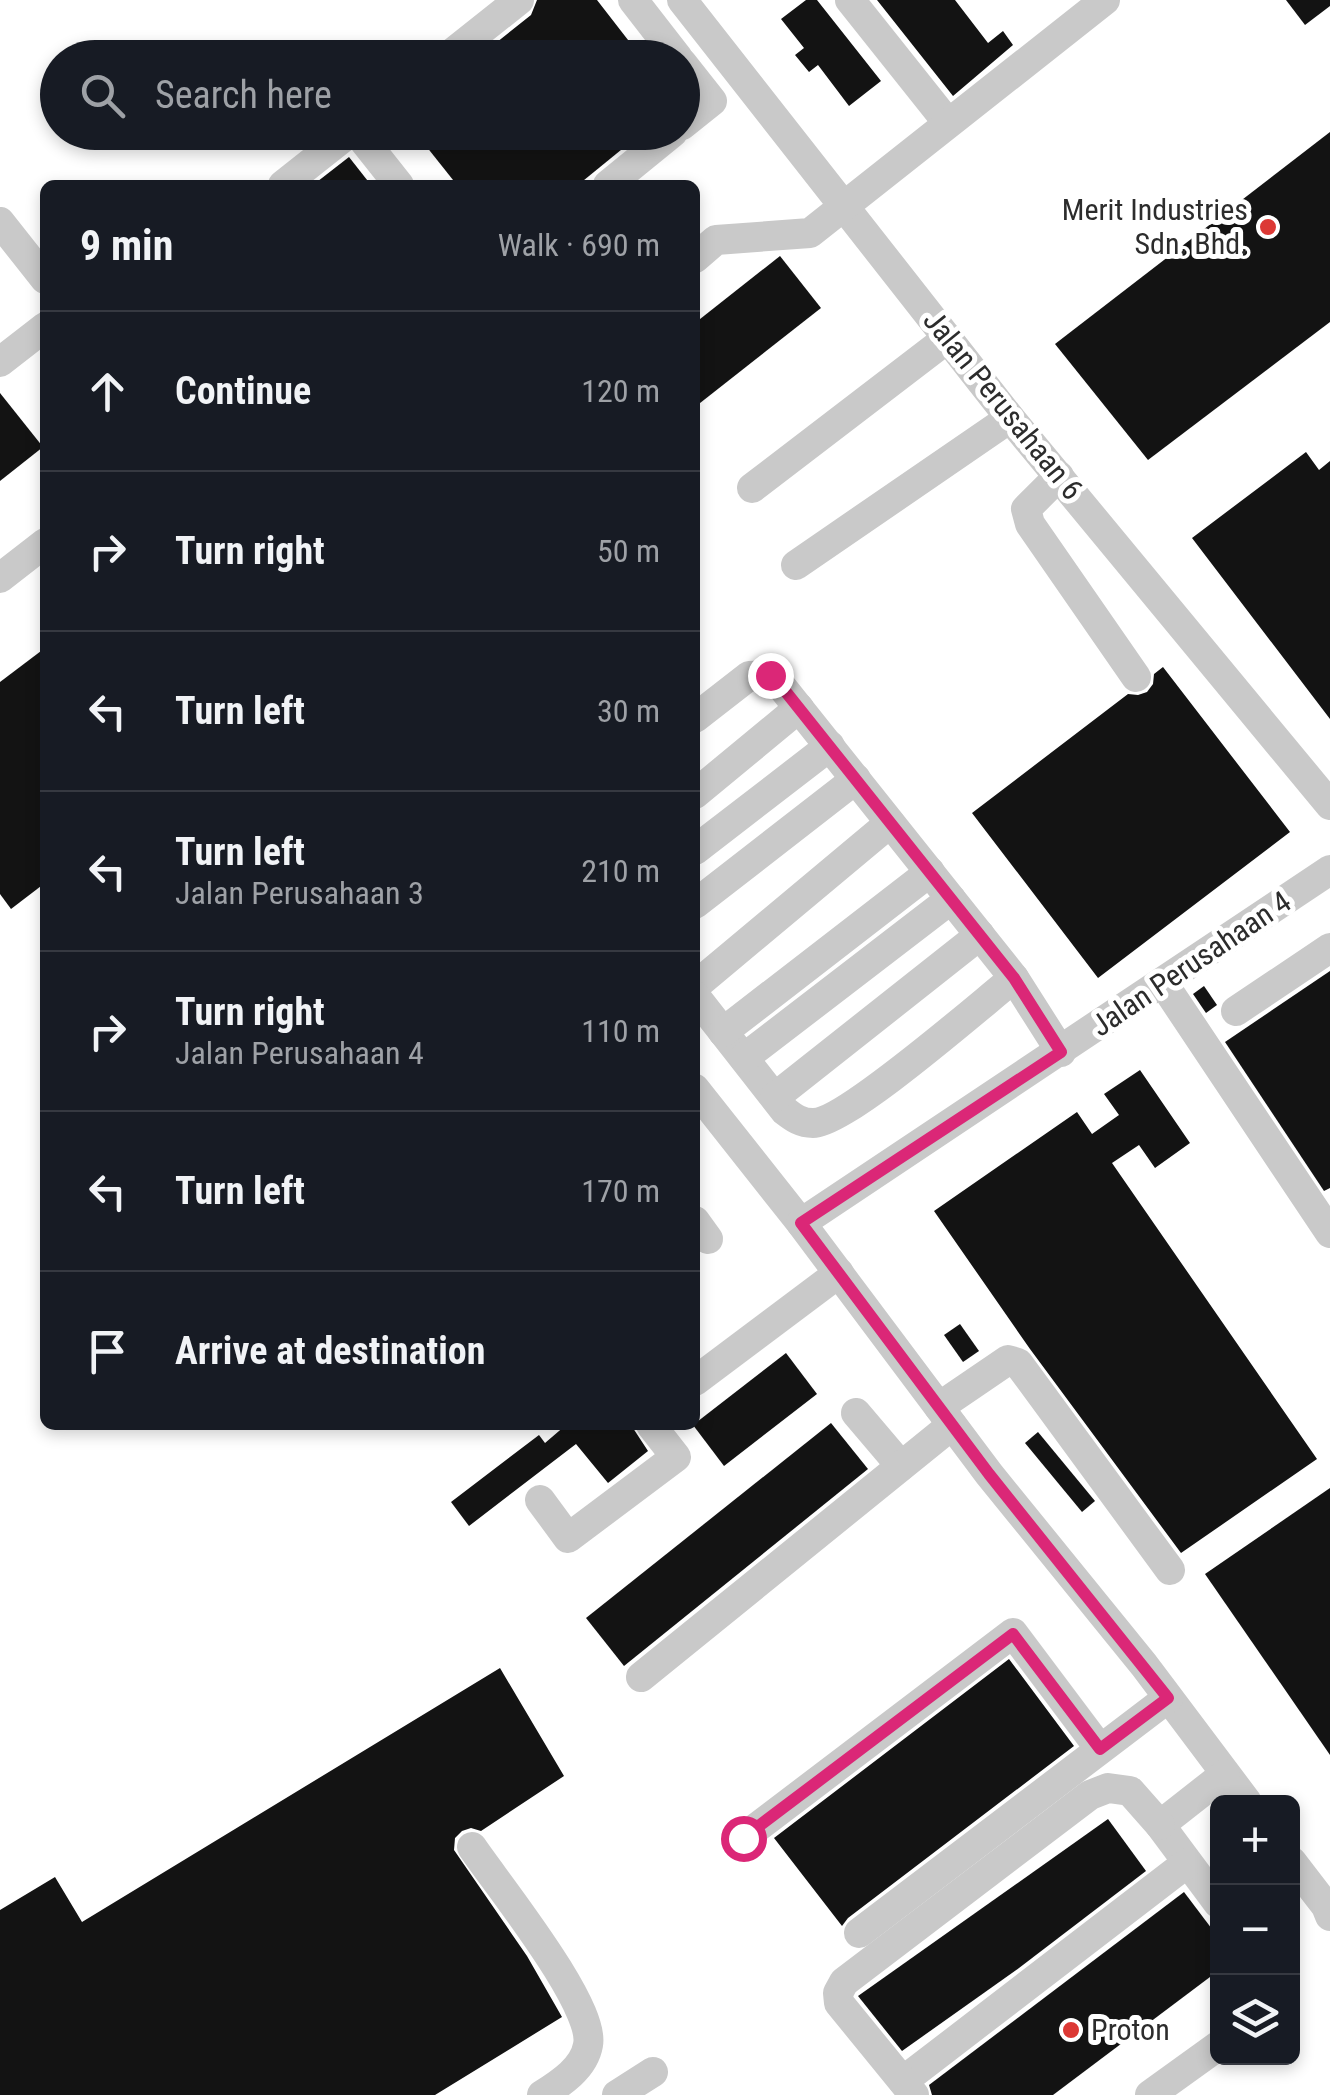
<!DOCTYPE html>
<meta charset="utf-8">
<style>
:root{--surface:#171b24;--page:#242831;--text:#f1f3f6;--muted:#9ea1a6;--line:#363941}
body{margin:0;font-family:"Roboto Condensed",sans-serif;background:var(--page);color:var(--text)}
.controls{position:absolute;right:30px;bottom:30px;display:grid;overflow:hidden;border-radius:15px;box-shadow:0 5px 15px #0003}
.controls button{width:90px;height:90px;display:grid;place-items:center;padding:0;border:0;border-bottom:2px solid var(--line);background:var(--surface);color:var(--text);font:50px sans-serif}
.stop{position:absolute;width:30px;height:30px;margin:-22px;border:8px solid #db2777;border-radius:50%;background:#fff}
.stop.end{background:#db2777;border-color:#fff;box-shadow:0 2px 10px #0008}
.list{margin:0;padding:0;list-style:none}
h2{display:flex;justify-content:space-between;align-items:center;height:130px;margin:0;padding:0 40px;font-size:42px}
h2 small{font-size:32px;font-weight:400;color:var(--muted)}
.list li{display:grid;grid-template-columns:65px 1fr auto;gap:30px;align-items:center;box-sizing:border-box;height:160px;padding:0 40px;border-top:2px solid var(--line)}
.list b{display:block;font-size:38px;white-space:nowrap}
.list p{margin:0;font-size:32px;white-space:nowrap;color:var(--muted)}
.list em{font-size:32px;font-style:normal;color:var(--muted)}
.icon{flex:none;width:55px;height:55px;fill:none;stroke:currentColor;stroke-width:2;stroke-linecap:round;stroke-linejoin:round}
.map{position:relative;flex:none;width:1330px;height:2095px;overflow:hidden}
.search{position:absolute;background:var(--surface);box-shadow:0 5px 15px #0003;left:40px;top:40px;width:660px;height:110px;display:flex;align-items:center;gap:25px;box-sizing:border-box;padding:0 35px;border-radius:55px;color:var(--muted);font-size:38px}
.panel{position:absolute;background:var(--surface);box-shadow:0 5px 15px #0003;left:40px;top:180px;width:660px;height:1250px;border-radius:15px}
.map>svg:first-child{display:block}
.building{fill:#131313}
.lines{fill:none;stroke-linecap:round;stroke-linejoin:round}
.minor{stroke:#c9c9c9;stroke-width:30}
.route{stroke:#db2777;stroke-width:12}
.poi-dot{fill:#dc3935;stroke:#fff;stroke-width:4}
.labels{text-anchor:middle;stroke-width:10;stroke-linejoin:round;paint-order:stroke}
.poi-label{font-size:30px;fill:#2c2c2c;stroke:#fff;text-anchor:end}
.street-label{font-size:30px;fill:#2c2c2c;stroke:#fff}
</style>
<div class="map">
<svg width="1330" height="2095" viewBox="0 0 1330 2095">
<rect width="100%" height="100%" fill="#fff"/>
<g class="building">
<polygon points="537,0 597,0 642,58 477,58 531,15"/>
<polygon points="806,0 817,0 881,81 849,106 818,65 809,72 795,55 804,48 781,19"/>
<polygon points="877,0 955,0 988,43 1003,31 1013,45 953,96"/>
<polygon points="1286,0 1330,0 1330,6 1305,25"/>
<polygon points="443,132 643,132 578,185 457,185 426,146"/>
<polygon points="1330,132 1330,322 1148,460 1055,344"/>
<polygon points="349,157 371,185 313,185"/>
<polygon points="780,256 821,308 695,407 695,323"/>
<polygon points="0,393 43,447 0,481"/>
<polygon points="1306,452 1319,470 1330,461 1330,719 1192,538"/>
<polygon points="45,648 45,883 11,909 0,894 0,682"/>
<polygon points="1163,667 1290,832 1098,978 972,813 1128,694 1138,695 1147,692 1153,684 1154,674"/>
<polygon points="1330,971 1330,1188 1324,1191 1225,1042"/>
<polygon points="1204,986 1217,1005 1206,1013 1193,994"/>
<polygon points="1140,1070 1190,1143 1155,1168 1139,1145 1112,1163 1317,1459 1181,1553 1030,1349 934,1211 1077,1112 1092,1134 1119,1115 1104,1094"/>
<polygon points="960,1324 979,1351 963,1362 944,1335"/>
<polygon points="786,1353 817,1394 724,1466 693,1425"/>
<polygon points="831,1423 868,1469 624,1666 586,1618"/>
<polygon points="566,1425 631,1425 648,1451 608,1483 576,1444 469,1526 451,1502 539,1435 545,1443"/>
<polygon points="1038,1432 1095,1501 1082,1512 1025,1443"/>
<polygon points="1330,1488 1330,1755 1205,1574"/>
<polygon points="1009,1659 1074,1746 848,1918 842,1926 774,1838"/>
<polygon points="500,1668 564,1776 481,1831 471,1828 462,1831 455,1838 454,1850 527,1956 562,2017 435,2095 0,2095 0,1910 55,1877 82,1922"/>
<polygon points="1108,1819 1146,1871 1019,1968 902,2051 858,1996"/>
<polygon points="1184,1892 1218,1937 1218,1971 1053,2095 932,2095 929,2085"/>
</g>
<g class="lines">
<g class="minor">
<polyline points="633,0 678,58"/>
<polyline points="682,0 1010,418 1330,805"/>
<polyline points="850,0 948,123"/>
<polyline points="446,58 519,0"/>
<polyline points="682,63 712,101 682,125"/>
<polyline points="357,132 399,185"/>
<polyline points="283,185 350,132"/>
<polyline points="608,185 673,132"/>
<polyline points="0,222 45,279"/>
<polyline points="695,258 716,240 810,233 1105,0"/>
<polyline points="0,362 45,327"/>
<polyline points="1059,476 1026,509 1030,524 1136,677"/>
<polyline points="752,488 948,338"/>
<polyline points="796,565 1010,418"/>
<polyline points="0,578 45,543"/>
<polyline points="695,718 749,676 769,675 778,682 1014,978 1061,1052"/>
<polyline points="695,794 799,708"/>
<polyline points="695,850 830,746"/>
<polyline points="695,904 856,779"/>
<polyline points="1163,983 1330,1233"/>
<polyline points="695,986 890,823"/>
<path d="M695,996l90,115c9,7 16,12 28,12 33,0 167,-118 201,-145"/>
<polyline points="1236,1011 1330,948"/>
<polyline points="723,1032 930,872"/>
<polyline points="744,1058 951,899"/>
<polyline points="695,1089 801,1223 989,1474 1144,1665 1247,1802"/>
<polyline points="775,1097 980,935"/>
<polyline points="695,1221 708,1239"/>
<polyline points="801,1223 1330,870"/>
<polyline points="695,1381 839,1273"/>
<polyline points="939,1407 1008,1360 1018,1363 1170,1570"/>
<polyline points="856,1413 901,1466"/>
<polyline points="540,1500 568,1538 676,1457 651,1425"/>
<polyline points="641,1677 952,1425"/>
<polyline points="743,1838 1013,1633 1100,1749"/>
<path d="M472,1847c25,37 124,159 116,198 -4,23 -27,38 -46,50"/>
<polyline points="1292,1862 1326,1906 1330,1916"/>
<polyline points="1218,1903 1160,1825 1225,1774"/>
<polyline points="859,1933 1168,1698"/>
<polyline points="903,2081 1187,1863"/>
<polyline points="617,2095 653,2072"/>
<polyline points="914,2095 839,2003 838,1993 844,1982 1090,1795 1108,1788 1130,1791 1160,1825"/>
<polyline points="1150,2095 1218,2046"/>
</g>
</g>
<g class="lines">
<polyline class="route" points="743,1838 1013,1634 1100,1749 1168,1698 989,1474 801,1223 1061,1052 1014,978 778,682 770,675"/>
</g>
<g class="poi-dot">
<circle cx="1268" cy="227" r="10"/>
<circle cx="1071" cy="2030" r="10"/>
</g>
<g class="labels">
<g class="poi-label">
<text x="1248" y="220">Merit Industries<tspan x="1248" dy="34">Sdn. Bhd.</tspan></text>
<text x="1091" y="2040" text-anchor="start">Proton</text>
</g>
<g class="street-label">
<text transform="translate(1003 405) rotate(51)" y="10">Jalan Perusahaan 6</text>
<text transform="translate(1191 964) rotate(-34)" y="10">Jalan Perusahaan 4</text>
</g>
</g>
</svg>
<div class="controls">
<button>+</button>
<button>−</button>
<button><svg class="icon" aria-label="layers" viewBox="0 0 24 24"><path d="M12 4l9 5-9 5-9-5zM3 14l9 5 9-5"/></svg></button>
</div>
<div class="stop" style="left:743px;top:1838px"></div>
<div class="stop end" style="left:770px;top:675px"></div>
<div class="search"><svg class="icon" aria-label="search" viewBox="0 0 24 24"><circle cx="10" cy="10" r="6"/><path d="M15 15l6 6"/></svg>Search here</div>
<section class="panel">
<h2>9 min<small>Walk · 690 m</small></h2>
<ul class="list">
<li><svg class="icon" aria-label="ahead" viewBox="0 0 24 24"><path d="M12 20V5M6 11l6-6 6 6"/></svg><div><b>Continue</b></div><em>120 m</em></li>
<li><svg class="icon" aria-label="right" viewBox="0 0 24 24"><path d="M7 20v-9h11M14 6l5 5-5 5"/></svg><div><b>Turn right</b></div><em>50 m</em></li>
<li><svg class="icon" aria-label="left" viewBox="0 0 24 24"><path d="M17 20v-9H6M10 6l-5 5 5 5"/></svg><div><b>Turn left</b></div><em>30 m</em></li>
<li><svg class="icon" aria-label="left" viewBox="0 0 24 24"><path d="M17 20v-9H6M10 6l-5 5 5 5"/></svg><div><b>Turn left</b><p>Jalan Perusahaan 3</p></div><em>210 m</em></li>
<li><svg class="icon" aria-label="right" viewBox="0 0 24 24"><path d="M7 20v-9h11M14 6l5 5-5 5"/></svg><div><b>Turn right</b><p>Jalan Perusahaan 4</p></div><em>110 m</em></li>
<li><svg class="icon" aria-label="left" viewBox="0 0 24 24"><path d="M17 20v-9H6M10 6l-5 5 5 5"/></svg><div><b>Turn left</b></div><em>170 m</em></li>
<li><svg class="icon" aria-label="arrive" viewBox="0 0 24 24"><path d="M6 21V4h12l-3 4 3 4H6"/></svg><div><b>Arrive at destination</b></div></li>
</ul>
</section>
</div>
